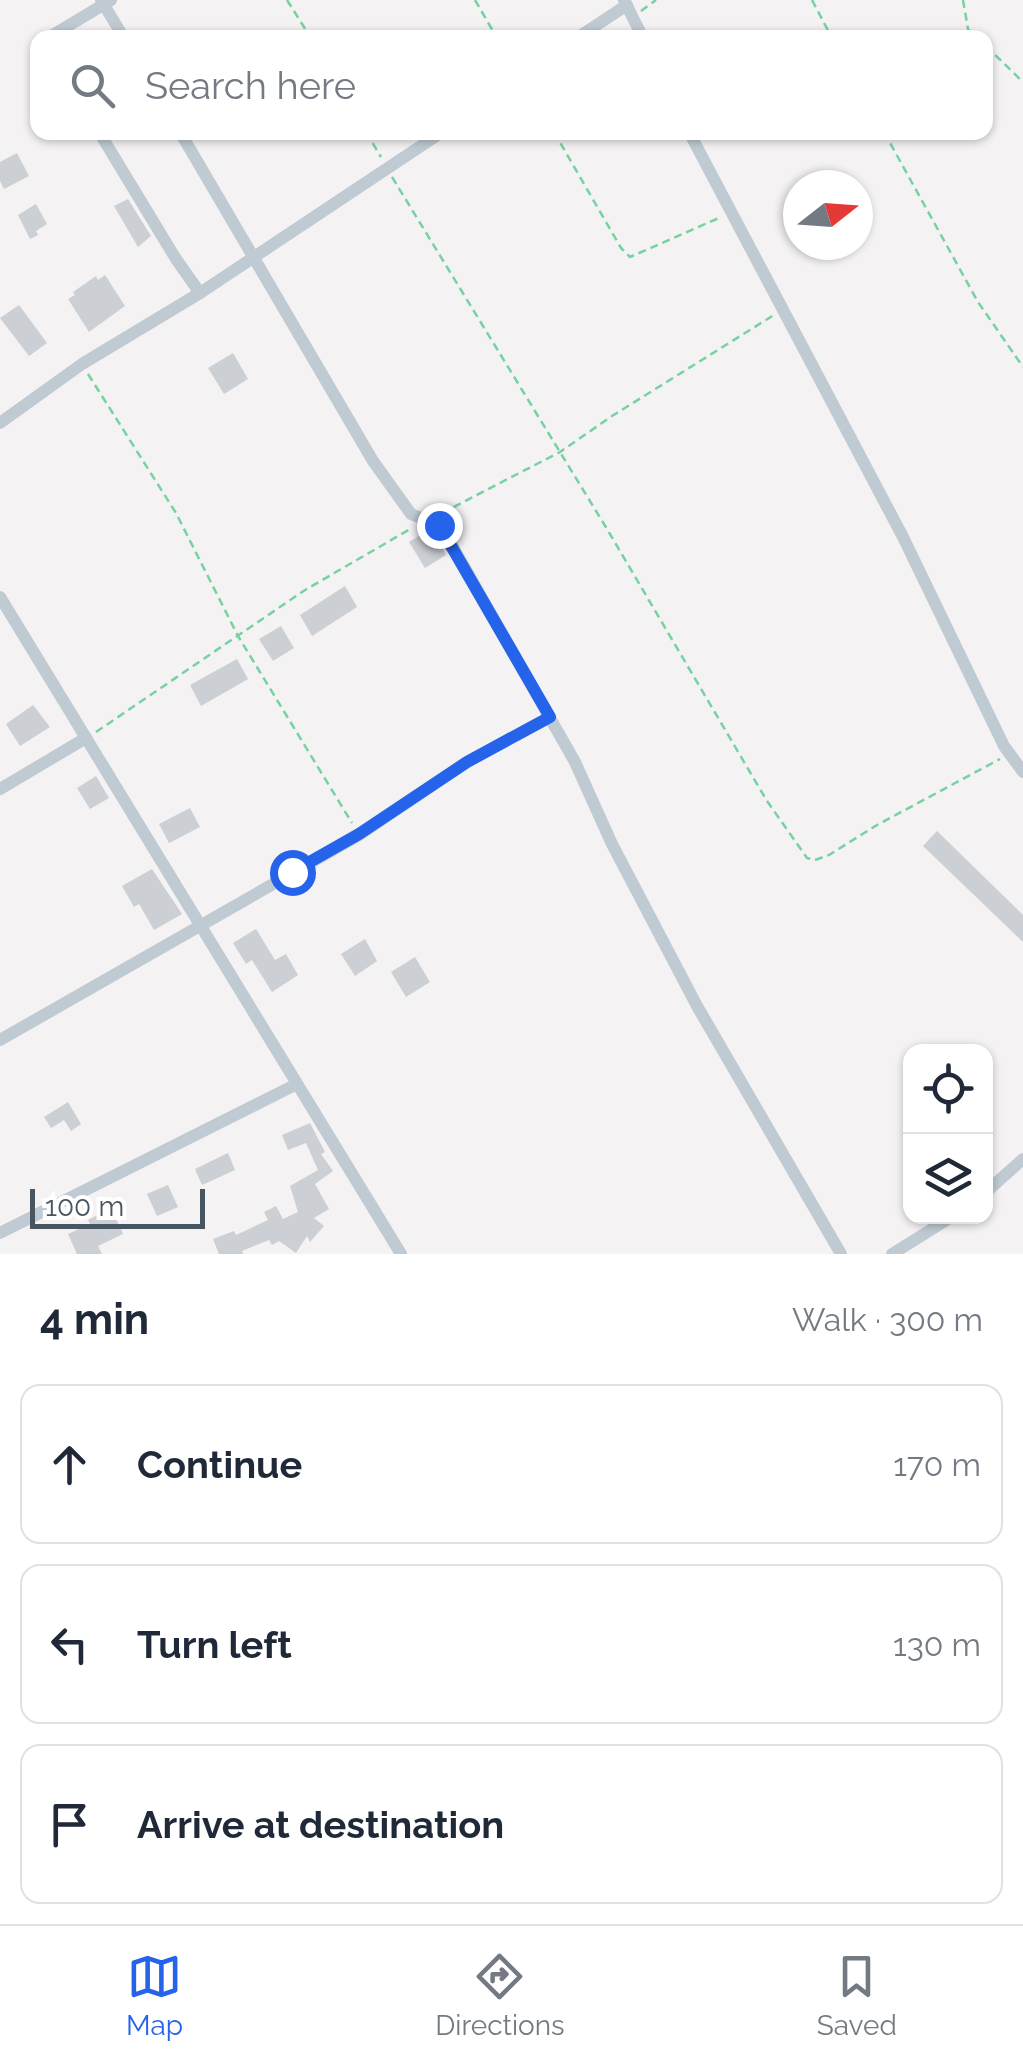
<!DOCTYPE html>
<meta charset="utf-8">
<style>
:root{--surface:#fff;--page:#f2f2f3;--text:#1f2937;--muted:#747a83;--line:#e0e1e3;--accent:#2563eb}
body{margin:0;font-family:Raleway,sans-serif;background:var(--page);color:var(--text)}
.controls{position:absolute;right:30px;bottom:30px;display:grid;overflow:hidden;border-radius:20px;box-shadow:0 2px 8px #0004}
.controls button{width:90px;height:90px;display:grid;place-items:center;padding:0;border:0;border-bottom:2px solid var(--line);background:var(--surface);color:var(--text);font:50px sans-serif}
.compass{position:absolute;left:783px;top:170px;width:90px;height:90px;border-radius:50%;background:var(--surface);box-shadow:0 2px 8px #0004;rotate:73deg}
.scale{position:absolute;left:30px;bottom:25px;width:175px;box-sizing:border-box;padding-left:10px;border:5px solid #485661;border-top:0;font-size:28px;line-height:35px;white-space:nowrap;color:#485661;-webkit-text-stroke:8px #fff;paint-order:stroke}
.stop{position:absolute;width:30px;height:30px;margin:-22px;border:8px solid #2563eb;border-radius:50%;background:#fff}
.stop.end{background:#2563eb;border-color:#fff;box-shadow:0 2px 10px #0008}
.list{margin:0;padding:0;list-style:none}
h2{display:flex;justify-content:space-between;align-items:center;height:130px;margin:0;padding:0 40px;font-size:42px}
h2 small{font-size:32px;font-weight:400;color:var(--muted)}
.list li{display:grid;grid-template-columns:65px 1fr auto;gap:30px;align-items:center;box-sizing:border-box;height:160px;margin:0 20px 20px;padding:0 20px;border:2px solid var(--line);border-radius:20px}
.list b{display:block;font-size:38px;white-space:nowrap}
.list em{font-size:32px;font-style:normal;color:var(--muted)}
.icon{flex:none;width:55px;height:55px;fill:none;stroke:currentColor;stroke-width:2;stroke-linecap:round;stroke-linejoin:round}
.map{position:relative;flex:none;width:1023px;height:1254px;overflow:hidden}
.search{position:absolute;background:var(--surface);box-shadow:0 2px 8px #0004;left:30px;right:30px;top:30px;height:110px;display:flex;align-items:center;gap:25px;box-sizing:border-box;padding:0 35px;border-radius:20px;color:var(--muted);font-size:38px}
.sheet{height:670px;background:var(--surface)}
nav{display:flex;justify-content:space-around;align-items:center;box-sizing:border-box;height:140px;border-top:2px solid var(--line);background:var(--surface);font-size:28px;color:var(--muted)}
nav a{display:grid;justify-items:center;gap:5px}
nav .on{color:var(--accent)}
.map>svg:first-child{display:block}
.building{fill:#cccfd4}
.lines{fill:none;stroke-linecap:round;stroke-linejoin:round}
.path{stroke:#76d2a2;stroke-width:2.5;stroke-dasharray:8 5;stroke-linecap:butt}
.minor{stroke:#bfcad2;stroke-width:12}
.route{stroke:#2563eb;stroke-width:12}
</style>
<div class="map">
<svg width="1023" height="1254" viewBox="0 0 1023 1254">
<rect width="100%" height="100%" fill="#f4f2f2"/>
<g class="building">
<polygon points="17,153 29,176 4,189 0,181 0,162"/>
<polygon points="128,199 151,236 138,247 114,206"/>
<polygon points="36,204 47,224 36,231 38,235 30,239 18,215"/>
<polygon points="105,275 125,306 89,332 68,299 75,295 73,292 96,276 98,280"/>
<polygon points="19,305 47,343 29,356 0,318"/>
<polygon points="233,353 248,379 224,394 208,368"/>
<polygon points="427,531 433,533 446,555 425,568 409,542"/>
<polygon points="345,586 357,607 312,636 300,615"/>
<polygon points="281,626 294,648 273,661 259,639"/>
<polygon points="237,659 248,679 201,706 190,685"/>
<polygon points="33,705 50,727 20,746 6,724"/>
<polygon points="96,776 109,798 90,809 77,788"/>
<polygon points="190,808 200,827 169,843 159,824"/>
<polygon points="937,831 1023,915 1023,942 923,846"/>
<polygon points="152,869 182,914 154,930 139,904 134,907 122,886"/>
<polygon points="256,929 275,960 286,954 298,975 272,992 252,960 246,964 233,943"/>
<polygon points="365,939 377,961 355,976 341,954"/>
<polygon points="415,957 430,982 406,997 391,972"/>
<polygon points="68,1102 81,1124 71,1131 64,1120 51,1128 44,1117"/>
<polygon points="310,1123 325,1152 321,1154 333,1171 315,1184 329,1209 314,1218 324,1226 310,1242 307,1236 296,1253 279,1241 272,1245 269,1240 242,1251 243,1254 219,1254 213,1239 234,1231 236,1235 268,1220 264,1212 276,1206 283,1219 298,1212 290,1186 318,1170 306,1143 288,1150 282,1135"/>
<polygon points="228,1153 235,1170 202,1185 195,1169"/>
<polygon points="168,1185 178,1207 157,1216 147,1194"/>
<polygon points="111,1208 123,1234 98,1246 102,1254 77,1254 68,1234 90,1224 88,1220"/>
</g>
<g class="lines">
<g class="path">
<polyline points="287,0 311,38"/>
<polyline points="475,0 497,38"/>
<polyline points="812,0 832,38"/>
<polyline points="963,0 968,29 976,38"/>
<polyline points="641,11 656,0"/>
<polyline points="986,46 1023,82"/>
<polyline points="366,132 381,157"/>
<polyline points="554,132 621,248 630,257 719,218"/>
<polyline points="884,132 978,302 1023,367"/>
<polyline points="392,177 607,529 767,801 807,858 815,860 829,855 877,825 1000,759"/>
<polyline points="88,374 176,513 238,636 352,823"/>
<polyline points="442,513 560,452 612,416 774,315"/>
<polyline points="96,732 305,590 412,528"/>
</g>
<g class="minor">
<polyline points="101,0 124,38"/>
<polyline points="624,0 643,38"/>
<polyline points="48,38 111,0"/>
<polyline points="577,38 627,5"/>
<polyline points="99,132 176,259 200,293"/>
<polyline points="180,132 373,461 411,514 439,525 445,533 575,762 612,844 697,1006 841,1254"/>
<polyline points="689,132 903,537 1004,746 1023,772"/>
<polyline points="0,423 82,364 200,293 442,132"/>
<polyline points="0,597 401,1254"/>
<polyline points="0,789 86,738"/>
<polyline points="0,1040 359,835 467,762 550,717"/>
<polyline points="986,1192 1023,1159"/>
<polyline points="0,1233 297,1084"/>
<polyline points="892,1254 953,1216"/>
</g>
</g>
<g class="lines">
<polyline class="route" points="292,872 359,834 467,762 550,717 439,525"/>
</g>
</svg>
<div class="controls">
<button><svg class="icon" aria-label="locate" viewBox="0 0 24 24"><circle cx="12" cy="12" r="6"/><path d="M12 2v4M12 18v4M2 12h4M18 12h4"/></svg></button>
<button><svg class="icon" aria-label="layers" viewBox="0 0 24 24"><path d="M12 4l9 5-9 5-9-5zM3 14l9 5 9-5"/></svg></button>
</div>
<svg class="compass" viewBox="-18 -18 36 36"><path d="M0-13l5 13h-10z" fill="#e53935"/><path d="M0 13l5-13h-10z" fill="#747a83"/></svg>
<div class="scale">100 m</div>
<div class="stop" style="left:292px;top:872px"></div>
<div class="stop end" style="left:439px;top:525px"></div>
<div class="search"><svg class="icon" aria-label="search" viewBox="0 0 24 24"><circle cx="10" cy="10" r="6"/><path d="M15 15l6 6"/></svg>Search here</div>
</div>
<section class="sheet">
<h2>4 min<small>Walk · 300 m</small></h2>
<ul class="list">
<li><svg class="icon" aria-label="ahead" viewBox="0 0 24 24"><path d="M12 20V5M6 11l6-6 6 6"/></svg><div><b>Continue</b></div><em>170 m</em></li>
<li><svg class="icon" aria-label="left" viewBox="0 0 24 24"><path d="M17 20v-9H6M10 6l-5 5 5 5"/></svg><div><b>Turn left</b></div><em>130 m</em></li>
<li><svg class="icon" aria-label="arrive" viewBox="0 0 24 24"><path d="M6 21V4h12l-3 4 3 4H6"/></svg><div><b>Arrive at destination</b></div></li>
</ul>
</section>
<nav>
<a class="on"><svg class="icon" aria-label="map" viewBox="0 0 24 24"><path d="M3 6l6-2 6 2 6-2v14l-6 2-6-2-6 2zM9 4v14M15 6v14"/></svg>Map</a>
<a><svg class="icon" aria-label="directions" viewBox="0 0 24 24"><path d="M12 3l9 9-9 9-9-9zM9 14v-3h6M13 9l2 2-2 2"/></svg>Directions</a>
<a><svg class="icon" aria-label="saved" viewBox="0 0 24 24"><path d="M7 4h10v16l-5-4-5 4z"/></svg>Saved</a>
</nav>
